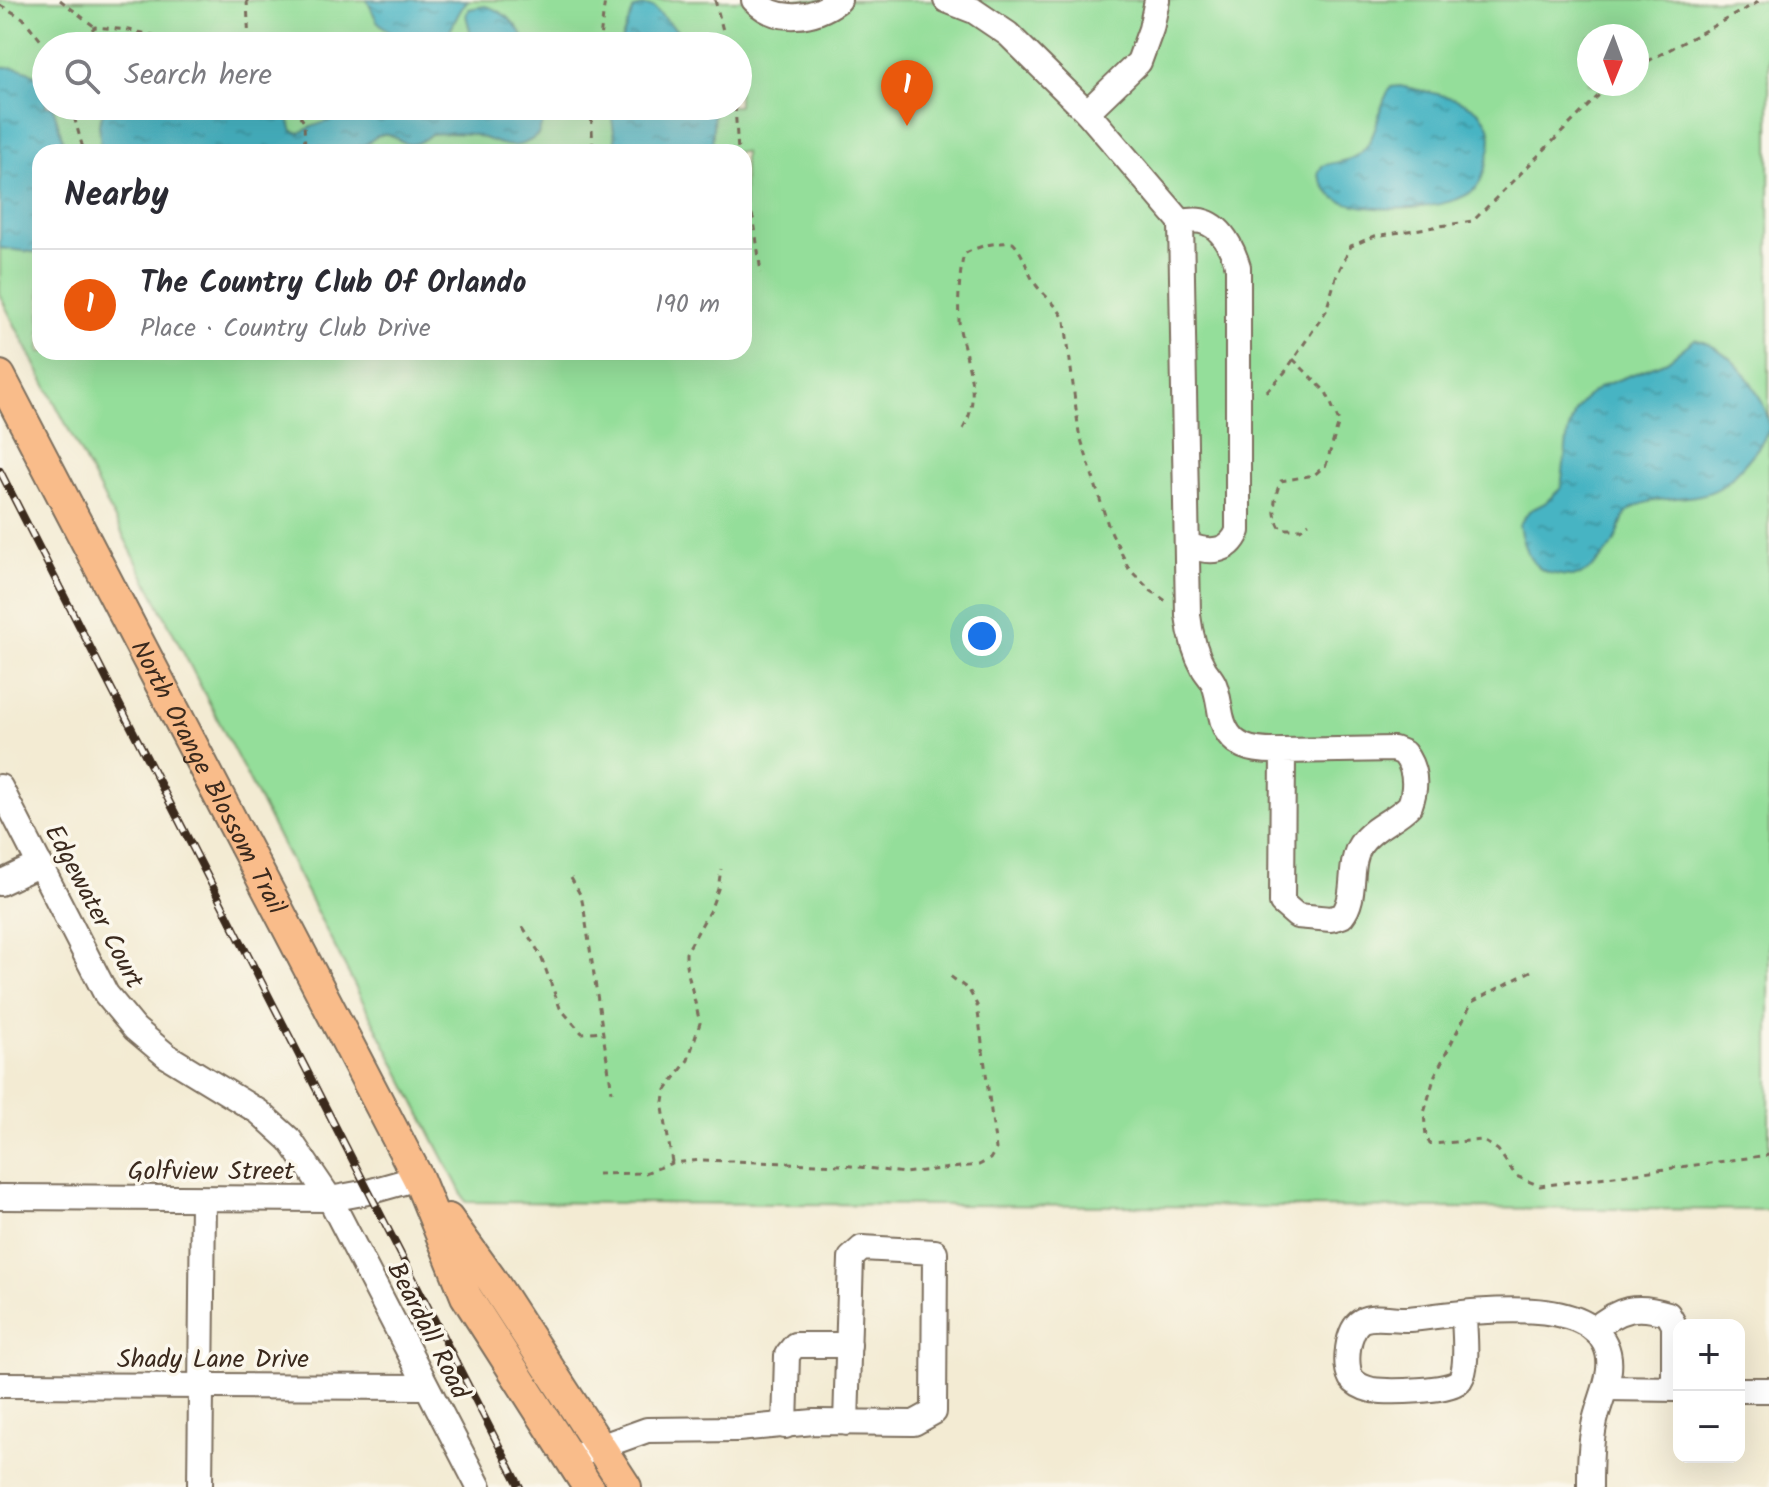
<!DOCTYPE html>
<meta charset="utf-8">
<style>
:root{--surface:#fff;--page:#f7f7f7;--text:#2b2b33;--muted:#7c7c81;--line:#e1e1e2;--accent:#ea580c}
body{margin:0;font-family:Kalam,sans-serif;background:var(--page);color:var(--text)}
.controls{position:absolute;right:24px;bottom:24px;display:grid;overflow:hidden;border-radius:16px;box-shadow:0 8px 32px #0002}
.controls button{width:72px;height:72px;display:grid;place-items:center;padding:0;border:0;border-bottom:2px solid var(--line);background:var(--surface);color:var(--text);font:40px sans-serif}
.compass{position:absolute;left:1577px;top:24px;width:72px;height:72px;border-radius:50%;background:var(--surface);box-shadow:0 8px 32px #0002;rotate:181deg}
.you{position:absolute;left:982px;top:636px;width:28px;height:28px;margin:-20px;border:6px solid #fff;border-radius:50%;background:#1a73e8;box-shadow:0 0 0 12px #1a73e833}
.badge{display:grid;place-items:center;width:52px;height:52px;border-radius:50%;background:var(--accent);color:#fff;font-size:26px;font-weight:700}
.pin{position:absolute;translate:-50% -66px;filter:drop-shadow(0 2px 4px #0008)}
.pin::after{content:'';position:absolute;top:42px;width:28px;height:24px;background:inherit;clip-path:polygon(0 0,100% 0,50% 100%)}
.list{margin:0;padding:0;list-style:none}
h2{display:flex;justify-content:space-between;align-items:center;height:104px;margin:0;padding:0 32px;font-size:34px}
h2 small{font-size:26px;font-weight:400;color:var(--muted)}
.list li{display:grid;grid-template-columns:52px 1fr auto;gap:24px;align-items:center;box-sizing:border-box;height:112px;padding:0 32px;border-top:2px solid var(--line)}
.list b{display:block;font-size:30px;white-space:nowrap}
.list p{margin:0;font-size:26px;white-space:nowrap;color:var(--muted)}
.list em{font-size:26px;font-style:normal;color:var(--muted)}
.icon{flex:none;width:44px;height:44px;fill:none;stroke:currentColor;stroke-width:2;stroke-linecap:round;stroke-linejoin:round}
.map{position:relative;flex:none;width:1769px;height:1487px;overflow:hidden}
.search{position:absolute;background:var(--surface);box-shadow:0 8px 32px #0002;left:32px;top:32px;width:720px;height:88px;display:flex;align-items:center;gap:20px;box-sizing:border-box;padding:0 28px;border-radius:44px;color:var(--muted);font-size:30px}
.panel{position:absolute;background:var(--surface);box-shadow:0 8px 32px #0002;left:32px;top:144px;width:720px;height:216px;border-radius:24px}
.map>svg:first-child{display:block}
.grass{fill:#94de9a;stroke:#68845c;stroke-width:2;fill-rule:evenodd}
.water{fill:url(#water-ripples);stroke:#416f70;stroke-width:2}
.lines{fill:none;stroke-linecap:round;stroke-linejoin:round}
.minor-casing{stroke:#7b6e5d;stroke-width:28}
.major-casing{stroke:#7b6e5d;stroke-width:34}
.path{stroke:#7b6e5d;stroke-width:3;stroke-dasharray:6 6;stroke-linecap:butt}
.minor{stroke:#fff;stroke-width:24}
.major{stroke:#f9bc8a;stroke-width:30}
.rail-casing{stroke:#3b2a1e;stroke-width:8}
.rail{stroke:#fbf7ec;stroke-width:5;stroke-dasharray:15;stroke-linecap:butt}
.labels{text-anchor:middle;stroke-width:7;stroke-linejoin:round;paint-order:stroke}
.street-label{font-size:26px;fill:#3b2a1e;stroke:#fbf7ec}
</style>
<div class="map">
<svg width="1769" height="1487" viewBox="0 0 1769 1487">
<defs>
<pattern id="water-ripples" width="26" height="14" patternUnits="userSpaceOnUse" patternTransform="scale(2)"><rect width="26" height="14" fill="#47b4c3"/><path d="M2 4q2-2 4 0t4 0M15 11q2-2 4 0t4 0" fill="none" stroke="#3c939e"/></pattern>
</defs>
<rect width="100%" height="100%" fill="#fbf7ec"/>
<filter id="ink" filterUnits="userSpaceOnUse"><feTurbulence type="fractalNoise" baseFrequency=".0125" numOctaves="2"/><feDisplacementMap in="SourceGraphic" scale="16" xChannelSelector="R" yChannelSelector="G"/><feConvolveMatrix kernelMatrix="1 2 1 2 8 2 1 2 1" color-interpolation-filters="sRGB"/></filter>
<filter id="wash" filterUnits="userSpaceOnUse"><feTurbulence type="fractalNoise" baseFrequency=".006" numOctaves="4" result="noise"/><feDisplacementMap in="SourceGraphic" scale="32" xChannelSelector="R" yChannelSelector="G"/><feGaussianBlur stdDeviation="1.8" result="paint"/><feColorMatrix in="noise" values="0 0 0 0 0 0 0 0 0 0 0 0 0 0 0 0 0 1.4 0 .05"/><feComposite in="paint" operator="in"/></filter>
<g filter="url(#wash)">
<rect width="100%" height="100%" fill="#f3ebd3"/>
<path class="grass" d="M0,0h1769v1210l-1303,-8 -466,-906zM1589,36h48v48h-48zM46,46h692v60h-692zM40,152h704v200h-704z"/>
<g class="water">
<path d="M367,0h101c-7,7 -21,35 -23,46h-44l-3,-6 -21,-19z"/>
<path d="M485,6c18,4 37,22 42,40h-53l-8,-31 3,-6z"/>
<polygon points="642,6 653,7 693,46 619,46 634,8"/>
<path d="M0,67c29,-1 46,8 46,39h7l13,46h-26v101l-40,-5z"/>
<path d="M1400,86c37,9 103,13 89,66 -3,12 -5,25 -12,35 -22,25 -114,28 -142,11 -8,-5 -13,-15 -17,-24l4,-8c10,-4 20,-3 30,-8 28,-12 23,-50 39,-71z"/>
<path d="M105,106h179l9,25 7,2c19,-13 44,-12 62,-27h186l-10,29c-27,22 -41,5 -68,-1 -8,-1 -31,-1 -39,0 -30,26 -31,-6 -51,1 -6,1 -10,8 -16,10 -20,8 -42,7 -62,2l-5,5h-196l-2,-28z"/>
<polygon points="610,106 714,106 712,152 617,152"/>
<path d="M1695,339c28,8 48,29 63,55 5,10 11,21 11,34 -2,13 -38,53 -50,60 -23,14 -59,6 -84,19 -13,7 -13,16 -18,30 -2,7 -9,14 -14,19 -19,22 -25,23 -53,17 -21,-5 -28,-30 -31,-48l10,-14 16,-8 16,-15 7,-56 7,-20 11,-15 16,-11 65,-25z"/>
</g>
</g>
<g filter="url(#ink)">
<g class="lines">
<g class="minor-casing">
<g id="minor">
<path d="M754,0c23,24 60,19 85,0"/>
<polyline points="946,0 974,11 1008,34 1087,112 1181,222"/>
<polyline points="1087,112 1139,62 1151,29 1157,0"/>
<path d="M1188,545c20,8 41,9 50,-14v-264c-5,-17 -16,-42 -37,-46 -6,-1 -14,0 -20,1l7,393c2,18 7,38 16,54 3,5 8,10 10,15 4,10 5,21 7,31 7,34 32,37 62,36l-1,152 15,13 34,3 11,-3c16,-19 5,-51 19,-72 13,-18 35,-24 49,-39 7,-19 6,-36 -6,-52l-10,-4 -111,2"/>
<polyline points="0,787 106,994 135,1029 167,1056 259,1112 290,1140 330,1199 479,1487"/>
<polyline points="0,883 40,864"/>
<polyline points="0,1197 330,1199 368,1192 418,1178"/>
<path d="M1464,1314c0,16 5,53 -4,66 -8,12 -73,12 -88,10 -8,-2 -16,-5 -21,-12 -7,-13 -4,-48 10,-57 12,-7 34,-1 48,-2 45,-4 171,-28 196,25 13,27 -7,56 -11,82 -4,21 -4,40 -4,61"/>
<path d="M1594,1330c24,-22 43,-26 74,-16l6,11v64"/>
<polyline points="0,1385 426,1387"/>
<polyline points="1606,1388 1679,1389"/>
<polyline points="1739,1390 1769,1390"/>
<polyline points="785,1426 787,1355 795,1345 849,1345"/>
<polyline points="586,1452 647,1430 738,1429 814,1422 914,1423 934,1412 935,1252 862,1248 851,1258 846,1423"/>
<polyline points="200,1487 203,1199"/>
</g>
</g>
<g class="major-casing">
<g id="major">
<path id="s1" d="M0,376l418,802 48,118 122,191"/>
<polyline points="448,1219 491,1279 626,1487"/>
</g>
</g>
<g class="path">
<polyline points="60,0 95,27"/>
<polyline points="247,0 249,46"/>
<polyline points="715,0 727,46"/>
<polyline points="0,5 23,18 46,47"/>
<polyline points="74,46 95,27 129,30 203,46"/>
<polyline points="599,46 605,0"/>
<polyline points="1637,67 1762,0"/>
<polyline points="71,106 84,152"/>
<polyline points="293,106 304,122 305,152"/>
<polyline points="591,106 593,152"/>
<polyline points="735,106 738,152"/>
<polyline points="744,191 754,221 761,273"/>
<path d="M1293,359l33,33 13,30 -13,43 -12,10 -33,6c-7,15 -10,33 0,48h19l9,-6"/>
<polyline points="1266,392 1285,372 1326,311 1336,277 1351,246 1375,236 1473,221 1610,84"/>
<path d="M963,429c19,-33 4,-65 -3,-99 -3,-19 -1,-57 4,-76 17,-9 30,-12 49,-11 12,12 13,28 23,42 10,13 21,19 29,36l14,112 29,92 21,44 21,21 16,11"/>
<polyline points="571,878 581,896 584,910 612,1092"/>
<polyline points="523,927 540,954 560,1008 582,1033 602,1031"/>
<polyline points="1531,971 1472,1002 1435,1075 1424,1113 1426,1137 1430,1144 1482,1140 1498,1150 1516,1176 1540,1186 1769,1155"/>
<polyline points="672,1162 663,1108 666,1090 688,1060 700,1023 686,965 686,953 711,908 718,889 721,869"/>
<polyline points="597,1174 645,1173 672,1163 701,1160 844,1165 904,1173 979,1165 990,1159 996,1149 977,1005 969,990 950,976"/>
</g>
<use href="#minor" class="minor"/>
<use href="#major" class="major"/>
<g class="rail-casing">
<polyline id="rail" points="0,471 520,1487"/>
</g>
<use href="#rail" class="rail"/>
</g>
</g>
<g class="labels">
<g class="street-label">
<text dy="9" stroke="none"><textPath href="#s1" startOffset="452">North Orange Blossom Trail</textPath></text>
<text transform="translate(95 906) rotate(62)" y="9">Edgewater Court</text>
<text x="211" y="1179">Golfview Street</text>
<text transform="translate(429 1330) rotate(63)" y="9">Beardall Road</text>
<text x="213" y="1367">Shady Lane Drive</text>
</g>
</g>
</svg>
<div class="controls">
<button>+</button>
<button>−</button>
</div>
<svg class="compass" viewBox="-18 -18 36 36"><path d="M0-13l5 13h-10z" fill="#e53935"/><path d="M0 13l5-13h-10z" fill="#7c7c81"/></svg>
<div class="you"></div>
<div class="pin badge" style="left:907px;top:126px">1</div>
<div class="search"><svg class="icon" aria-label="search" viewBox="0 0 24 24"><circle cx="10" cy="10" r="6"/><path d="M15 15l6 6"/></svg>Search here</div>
<section class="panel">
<h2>Nearby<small></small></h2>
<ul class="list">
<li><span class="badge">1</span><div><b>The Country Club Of Orlando</b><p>Place · Country Club Drive</p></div><em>190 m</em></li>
</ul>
</section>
</div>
